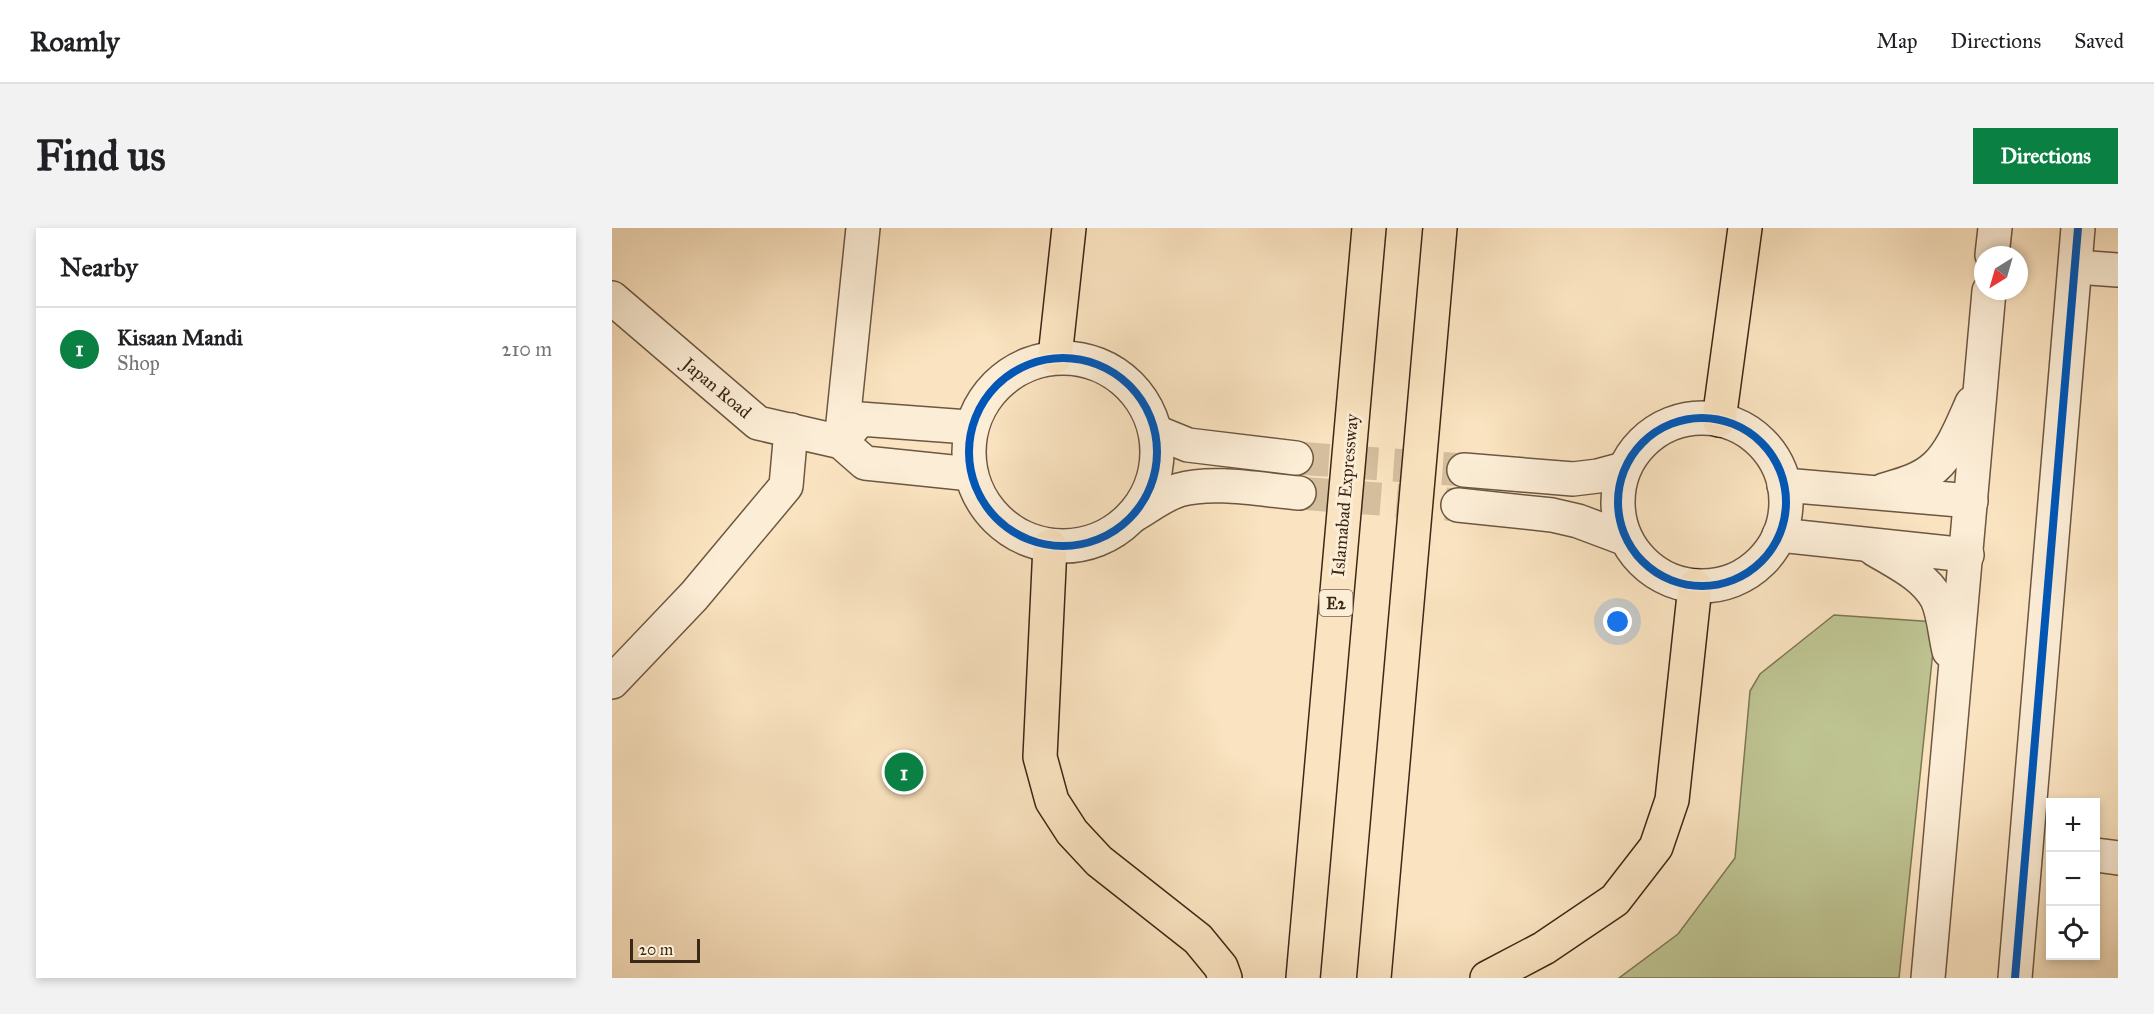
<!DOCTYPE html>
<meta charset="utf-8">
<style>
:root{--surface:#fff;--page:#f2f2f2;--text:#202124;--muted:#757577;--line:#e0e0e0;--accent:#0b8043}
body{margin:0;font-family:"IM FELL Great Primer",serif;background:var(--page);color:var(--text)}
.controls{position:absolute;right:18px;bottom:18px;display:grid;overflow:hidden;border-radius:0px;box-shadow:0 3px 9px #0003}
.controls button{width:54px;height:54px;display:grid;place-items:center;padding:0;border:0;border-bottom:2px solid var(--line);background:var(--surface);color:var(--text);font:30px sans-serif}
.compass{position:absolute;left:1362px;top:18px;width:54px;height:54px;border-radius:50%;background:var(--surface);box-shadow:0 3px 9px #0003;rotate:217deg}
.scale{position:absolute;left:18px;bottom:15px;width:70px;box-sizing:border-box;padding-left:6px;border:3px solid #3c2816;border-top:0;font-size:16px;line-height:21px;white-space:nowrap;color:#3c2816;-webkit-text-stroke:4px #fcedd6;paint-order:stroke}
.you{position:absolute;left:1006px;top:394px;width:21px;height:21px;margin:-15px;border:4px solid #fff;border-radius:50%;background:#1a73e8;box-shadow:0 0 0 9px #1a73e833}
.badge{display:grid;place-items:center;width:39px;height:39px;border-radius:50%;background:var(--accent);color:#fff;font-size:20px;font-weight:700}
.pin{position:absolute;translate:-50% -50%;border:3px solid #fff;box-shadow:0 2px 6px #0006}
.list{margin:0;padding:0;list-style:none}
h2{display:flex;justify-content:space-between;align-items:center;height:78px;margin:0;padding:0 24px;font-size:26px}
h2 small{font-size:20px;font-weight:400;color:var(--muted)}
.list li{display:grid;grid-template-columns:39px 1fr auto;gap:18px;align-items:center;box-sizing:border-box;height:84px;padding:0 24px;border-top:2px solid var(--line)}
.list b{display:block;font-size:22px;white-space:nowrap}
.list p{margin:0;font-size:20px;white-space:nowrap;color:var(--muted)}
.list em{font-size:20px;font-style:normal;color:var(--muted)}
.icon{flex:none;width:33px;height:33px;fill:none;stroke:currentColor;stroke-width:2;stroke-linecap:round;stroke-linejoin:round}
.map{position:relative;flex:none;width:1506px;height:750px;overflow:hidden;border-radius:0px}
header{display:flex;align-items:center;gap:36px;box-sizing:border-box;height:84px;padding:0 30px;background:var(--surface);border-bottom:2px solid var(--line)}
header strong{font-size:28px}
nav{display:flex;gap:33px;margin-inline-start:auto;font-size:21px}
.intro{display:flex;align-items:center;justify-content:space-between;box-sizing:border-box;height:144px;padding:0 36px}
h1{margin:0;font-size:42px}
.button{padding:15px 27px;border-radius:0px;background:var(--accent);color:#fff;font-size:21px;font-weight:700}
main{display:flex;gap:36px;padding:0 36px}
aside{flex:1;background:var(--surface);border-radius:0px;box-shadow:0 3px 9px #0003}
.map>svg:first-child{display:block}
.green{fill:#bec492;stroke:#7d7654;stroke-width:1.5}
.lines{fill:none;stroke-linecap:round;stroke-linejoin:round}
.minor-tunnel{stroke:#d4be9e;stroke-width:33;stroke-dasharray:33 16;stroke-linecap:butt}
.minor-casing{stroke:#6c5740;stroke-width:36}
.highway-casing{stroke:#3c2816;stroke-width:36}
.minor{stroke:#fcedd6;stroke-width:33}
.highway{stroke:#fae3c0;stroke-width:33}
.cycleway-casing{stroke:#fcedd6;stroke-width:11}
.cycleway{stroke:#0057b8;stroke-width:8}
.labels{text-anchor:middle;stroke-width:6;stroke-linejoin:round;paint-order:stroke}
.shield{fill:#fcedd6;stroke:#766350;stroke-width:1.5}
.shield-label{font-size:16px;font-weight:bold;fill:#3c2816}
.street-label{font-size:18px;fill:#3c2816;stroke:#fcedd6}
</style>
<header>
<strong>Roamly</strong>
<nav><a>Map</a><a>Directions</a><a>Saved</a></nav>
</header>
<div class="intro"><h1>Find us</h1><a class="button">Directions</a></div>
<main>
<aside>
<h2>Nearby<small></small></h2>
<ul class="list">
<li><span class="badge">1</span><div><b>Kisaan Mandi</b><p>Shop</p></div><em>210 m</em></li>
</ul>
</aside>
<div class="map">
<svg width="1506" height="750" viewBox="0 0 1506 750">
<rect width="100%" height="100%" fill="#fae3c0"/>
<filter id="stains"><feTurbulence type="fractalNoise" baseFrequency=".00333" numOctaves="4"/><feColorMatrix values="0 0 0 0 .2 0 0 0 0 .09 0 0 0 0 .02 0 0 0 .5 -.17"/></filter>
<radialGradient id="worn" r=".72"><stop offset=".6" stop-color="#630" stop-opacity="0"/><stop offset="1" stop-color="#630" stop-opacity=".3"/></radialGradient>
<polygon class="green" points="1222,387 1324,394 1287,750 1007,750 1066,706 1123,630 1138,463 1148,446"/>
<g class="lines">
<g class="minor-tunnel">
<polyline points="684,230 852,242"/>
<polyline points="687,265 846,277"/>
</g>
<g class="minor-casing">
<g id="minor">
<polyline points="1380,27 1383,0"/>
<polyline points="1464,39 1506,42"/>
<polyline points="0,70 146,195 229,214 253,235 359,246"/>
<circle cx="451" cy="224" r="94"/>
<circle cx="1090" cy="274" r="84"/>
<polyline points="544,204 576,217 684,230"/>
<polyline points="229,214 251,0"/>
<polyline points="229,214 248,191 356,199"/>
<polyline points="852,242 961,251 986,248 1012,241"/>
<polyline points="1172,257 1359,273"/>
<path d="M1272,262c17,-5 37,-10 51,-23 17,-15 28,-44 37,-64"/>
<polyline points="846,277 940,287 966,293 1014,311"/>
<path d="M522,287c14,-8 29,-20 45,-25 35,-10 83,0 120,3"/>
<polyline points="1167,307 1355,327"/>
<path d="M1262,321c23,14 50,26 63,50 7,15 8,36 12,52"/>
<polyline points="0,454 82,368 174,258 179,202"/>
<polyline points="1484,627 1506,630"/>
<polyline points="1316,750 1377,63"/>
<polyline points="1403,750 1466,0"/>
</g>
</g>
<g class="highway-casing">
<g id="highway">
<polyline points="443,129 457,0"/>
<polyline points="1107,192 1133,0"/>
<polyline points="438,318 428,529 440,573 460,604 487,633 586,711 609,739 613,750"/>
<polyline points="691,750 757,0"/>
<polyline points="762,750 828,0"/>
<polyline points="875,750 932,720 1003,672 1044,619 1060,572 1083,358"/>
</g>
</g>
<use href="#minor" class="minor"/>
<use href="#highway" class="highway"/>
<g class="cycleway-casing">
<g id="cycleway">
<circle cx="451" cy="224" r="94"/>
<circle cx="1090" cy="274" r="84"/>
<polyline points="1403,750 1466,0"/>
</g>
</g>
<use href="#cycleway" class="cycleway"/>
</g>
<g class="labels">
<rect class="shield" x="707.5" y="362" width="33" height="26" rx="4.5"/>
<g class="shield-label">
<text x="724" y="381">E2</text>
</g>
<g class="street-label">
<text transform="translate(105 160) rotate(40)" y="6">Japan Road</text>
<text transform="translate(733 267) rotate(-85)" y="6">Islamabad Expressway</text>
</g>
</g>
<rect width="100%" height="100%" filter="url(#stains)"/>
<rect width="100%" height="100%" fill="url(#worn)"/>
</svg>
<div class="controls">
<button>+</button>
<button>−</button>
<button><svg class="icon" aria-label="locate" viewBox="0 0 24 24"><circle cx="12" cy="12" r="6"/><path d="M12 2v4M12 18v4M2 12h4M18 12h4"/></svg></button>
</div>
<svg class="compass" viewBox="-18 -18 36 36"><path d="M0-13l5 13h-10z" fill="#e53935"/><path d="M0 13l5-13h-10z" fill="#757577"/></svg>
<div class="scale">20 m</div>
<div class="you"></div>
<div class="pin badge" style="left:292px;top:544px">1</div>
</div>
</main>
